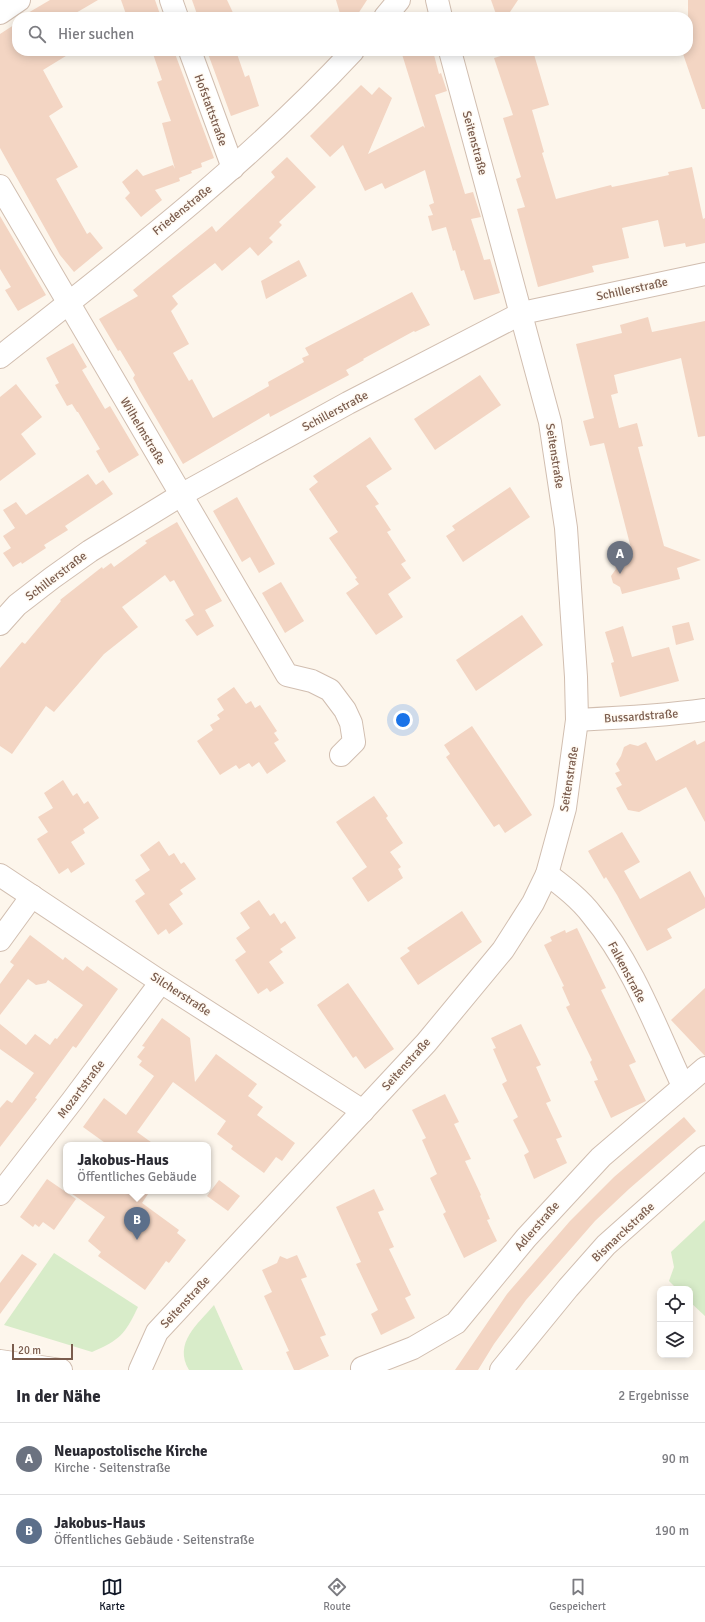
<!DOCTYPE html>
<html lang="de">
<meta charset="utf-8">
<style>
:root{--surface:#fff;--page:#f7f7f7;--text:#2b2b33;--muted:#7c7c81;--line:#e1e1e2;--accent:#111827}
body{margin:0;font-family:Signika,sans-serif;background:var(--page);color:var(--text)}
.controls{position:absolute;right:12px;bottom:12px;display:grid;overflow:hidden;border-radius:8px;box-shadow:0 2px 10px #0003}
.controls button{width:36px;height:36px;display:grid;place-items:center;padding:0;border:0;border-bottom:1px solid var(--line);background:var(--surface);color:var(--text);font:20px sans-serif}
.scale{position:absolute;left:12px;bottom:10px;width:61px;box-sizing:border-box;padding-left:4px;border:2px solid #7a5c4d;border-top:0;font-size:11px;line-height:14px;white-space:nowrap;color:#7a5c4d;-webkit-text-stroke:3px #fffaf3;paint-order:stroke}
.you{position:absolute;left:403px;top:720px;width:14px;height:14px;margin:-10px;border:3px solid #fff;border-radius:50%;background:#1a73e8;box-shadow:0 0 0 6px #1a73e833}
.badge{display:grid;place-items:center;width:26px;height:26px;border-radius:50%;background:var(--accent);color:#fff;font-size:13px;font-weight:700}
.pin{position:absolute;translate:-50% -33px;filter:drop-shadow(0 1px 2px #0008)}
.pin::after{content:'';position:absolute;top:21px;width:14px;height:12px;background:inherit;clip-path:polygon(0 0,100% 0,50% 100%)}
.popup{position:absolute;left:63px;top:1142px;width:148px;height:52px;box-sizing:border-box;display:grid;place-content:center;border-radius:8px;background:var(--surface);filter:drop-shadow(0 1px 3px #0005);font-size:13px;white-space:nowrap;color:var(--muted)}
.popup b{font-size:15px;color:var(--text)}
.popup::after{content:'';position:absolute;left:50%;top:100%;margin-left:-8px;border:8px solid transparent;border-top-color:var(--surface)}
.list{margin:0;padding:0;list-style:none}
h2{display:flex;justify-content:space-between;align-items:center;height:52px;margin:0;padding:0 16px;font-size:17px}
h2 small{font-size:13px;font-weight:400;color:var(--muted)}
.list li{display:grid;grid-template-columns:26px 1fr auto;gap:12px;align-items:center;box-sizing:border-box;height:72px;padding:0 16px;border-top:1px solid var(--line)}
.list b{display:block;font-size:15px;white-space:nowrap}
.list p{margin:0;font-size:13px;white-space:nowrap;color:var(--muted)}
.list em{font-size:13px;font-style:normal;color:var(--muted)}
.icon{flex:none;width:22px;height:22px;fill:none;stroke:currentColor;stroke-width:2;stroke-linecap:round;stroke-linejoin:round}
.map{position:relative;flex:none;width:705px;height:1370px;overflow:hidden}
.search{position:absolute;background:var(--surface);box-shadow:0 2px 10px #0003;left:12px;right:12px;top:12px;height:44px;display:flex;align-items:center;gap:10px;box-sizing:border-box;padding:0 14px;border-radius:16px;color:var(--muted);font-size:15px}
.sheet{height:196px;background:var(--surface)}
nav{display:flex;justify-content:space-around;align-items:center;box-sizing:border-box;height:56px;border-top:1px solid var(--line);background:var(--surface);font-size:11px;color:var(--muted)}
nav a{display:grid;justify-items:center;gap:2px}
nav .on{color:var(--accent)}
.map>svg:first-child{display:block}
.green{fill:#d8ecc9}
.building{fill:#f3d5c3}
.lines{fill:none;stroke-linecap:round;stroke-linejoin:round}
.minor-casing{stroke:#d1beb0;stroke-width:24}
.minor{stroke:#fff;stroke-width:22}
.labels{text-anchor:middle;stroke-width:3;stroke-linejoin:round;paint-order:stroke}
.street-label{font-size:12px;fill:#7a5c4d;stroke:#fffaf3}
</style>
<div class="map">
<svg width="705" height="1370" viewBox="0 0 705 1370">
<rect width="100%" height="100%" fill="#fdf6ec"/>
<g class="green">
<polygon points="705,1220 705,1316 690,1302 690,1289 677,1289 669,1281 674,1267 671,1252"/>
<path d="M54,1253l84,54c-13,27 -18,33 -46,45l-88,-27z"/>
<path d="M214,1305l29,65h-54c-16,-27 9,-46 25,-65z"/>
</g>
<g class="building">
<polygon points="50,0 98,0 69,17 21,17"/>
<polygon points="121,0 155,0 161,17 127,17"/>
<polygon points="192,0 227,0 235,17 198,17"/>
<polygon points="336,0 367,0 356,17 341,17"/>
<polygon points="491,0 518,0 508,15 502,17 497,17"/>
<polygon points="688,0 705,0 705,109 702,109 682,51 688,51"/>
<polygon points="17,23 17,51 74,51 43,70 63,107 49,116 78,167 56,179 87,234 90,232 103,248 74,272 60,255 0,148 0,34"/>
<polygon points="152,51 174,51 214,158 201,163 202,167 191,171 192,173 179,178 180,181 155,190 162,200 141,217 125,198 130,193 122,182 137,169 143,176 173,165 175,169 162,123 171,121 157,82 162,80"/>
<polygon points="207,51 236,51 245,77 249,75 259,106 231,116"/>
<polygon points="401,51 433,51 439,74 441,73 447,91 435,95 465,194 473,192 481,217 471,219 484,260 490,259 500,293 474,300 464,270 461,271 455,250 453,251 446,227 432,231 428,216 433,215 429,205 434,203 425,170 385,189 382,183 365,191 343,145 330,157 310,136 361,85 372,95 379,87 392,98 368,154 423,126 425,128"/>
<polygon points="518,51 533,51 549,105 532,110 544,152 542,153 556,199 611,185 612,187 622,185 669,175 668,172 692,167 703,219 705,218 705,243 686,247 685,243 664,247 658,220 622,228 629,258 592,266 594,272 538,287 517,209 525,207 516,179 521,177 503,118 513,115 494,58"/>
<polygon points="287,157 316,187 279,222 282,225 269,238 273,242 258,256 250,247 222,271 215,263 172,296 178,304 171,311 189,344 173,353 189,381 192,379 213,418 269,386 268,382 304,362 302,358 309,355 305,348 412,292 430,325 415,332 414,331 363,359 364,360 346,370 349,375 270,417 269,413 183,464 140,391 133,378 135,375 120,350 118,351 99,319 138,296 133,290 212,226 216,232 275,177 271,172"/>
<polygon points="0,216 46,295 18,311 5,290 11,287 0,269"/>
<polygon points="299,260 307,276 266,299 261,281"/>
<polygon points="648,317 652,332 705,321 705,436 698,437 681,358 614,375 618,393 611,395 619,428 637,423 643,446 638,447 664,546 701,560 677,568 680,579 622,594 620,587 613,583 611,576 616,569 614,562 633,556 604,443 590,446 583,421 594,418 576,344 622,333 620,325"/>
<polygon points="73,343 87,367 82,370 105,409 110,406 139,455 109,473 96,451 100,449 78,412 77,412 72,404 67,406 55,385 59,383 46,358"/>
<polygon points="480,375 501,405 435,450 414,419"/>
<polygon points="16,384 42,417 21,434 36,454 0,481 0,397"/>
<polygon points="370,437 392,469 366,486 379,504 375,506 391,530 387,532 406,561 401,564 411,578 388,594 403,617 376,635 346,593 359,584 355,579 357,578 329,538 338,532 309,489 318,482 313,476"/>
<polygon points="88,474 96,485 103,480 113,494 65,526 68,530 44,545 46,548 22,564 21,562 13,567 3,553 11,548 3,536 15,528 3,510 16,502 26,515"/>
<polygon points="510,487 530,517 463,562 446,536 455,530 452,526"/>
<polygon points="237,497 275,564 259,573 250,557 242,562 213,511"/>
<polygon points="177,522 222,601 205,610 214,626 197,636 185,620 194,615 174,580 170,582 165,575 122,607 138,627 104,654 54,712 46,706 12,754 0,746 0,668 22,642 25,644 61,601 60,600 102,567 103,569 111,563 114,567 147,543 145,541"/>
<polygon points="281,582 304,621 285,633 262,593"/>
<polygon points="522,615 543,645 476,691 456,660"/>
<polygon points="689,622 694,640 676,645 672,626"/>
<polygon points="623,626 632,657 669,647 679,681 620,697 611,663 614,662 605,632"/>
<polygon points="234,687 246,704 251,701 255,708 260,705 277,731 274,733 279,740 274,743 286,761 267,774 259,762 252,767 249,763 239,769 236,765 220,775 197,741 213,730 210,725 220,719 217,715 224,710 217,699"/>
<polygon points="472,726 532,815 505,833 499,824 494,827 446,757 450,754 444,745"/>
<polygon points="695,740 697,745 705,741 705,822 686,787 639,812 628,810 616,788 622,785 615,773 620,771 616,764 621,756 624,747 630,744 638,746 646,742 656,761"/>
<polygon points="63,780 73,796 77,793 84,804 88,801 99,818 83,829 85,833 71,842 85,864 71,873 68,868 59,874 37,839 48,832 38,817 53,808 44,793"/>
<polygon points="374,796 388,816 386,818 403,843 390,852 401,867 398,869 403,878 368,902 352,878 367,867 336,822"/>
<polygon points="622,832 640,862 624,871 640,899 690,871 705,898 705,908 667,929 672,938 647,951 617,895 606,877 604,879 588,851"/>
<polygon points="159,841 169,856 174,853 181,864 184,862 196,879 180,890 183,894 169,904 183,924 169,934 166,929 158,935 135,901 145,894 135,880 150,870 140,855"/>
<polygon points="259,900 270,916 274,913 281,924 285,921 296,938 280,949 283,952 269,962 284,983 270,992 267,988 258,994 235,960 246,952 236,938 250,928 240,913"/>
<polygon points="462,911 482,942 418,985 400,958 410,951 407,948"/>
<polygon points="577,928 606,988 601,990 636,1062 629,1065 646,1101 611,1118 594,1081 598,1080 590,1062 592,1060 566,1007 570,1005 562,987 564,986 544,945 552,941 550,937 565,930 566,933"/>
<polygon points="30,935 63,960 65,957 83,971 87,966 118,989 76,1048 73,1046 35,1098 37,1099 0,1147 0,1108 7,1100 12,1103 34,1073 0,1049 0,1024 26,1045 35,1034 50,1045 55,1038 57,1039 83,1005 48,980 46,983 36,985 28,979 0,1015 0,984 14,965 10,962"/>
<polygon points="348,983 394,1049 365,1069 356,1056 353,1058 317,1005"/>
<polygon points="705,988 705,1056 671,1020"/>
<polygon points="162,1018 190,1038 195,1082 216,1054 257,1084 248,1096 263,1107 257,1115 295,1143 282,1161 276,1157 264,1173 231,1149 233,1146 217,1134 226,1121 173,1082 137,1132 155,1145 108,1145 83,1127 104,1098 126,1115 154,1076 139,1065 142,1061 137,1057 145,1047 142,1046"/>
<polygon points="521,1024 541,1065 536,1067 551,1101 546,1103 562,1137 556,1139 567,1163 534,1179 524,1155 529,1152 513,1120 518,1117 502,1084 507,1081 493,1049 496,1048 491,1038"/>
<polygon points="445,1094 459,1122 454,1124 471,1159 465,1161 481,1195 480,1196 490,1219 487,1220 497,1241 464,1258 443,1214 446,1212 430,1178 437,1174 422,1140 426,1138 412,1110"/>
<polygon points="684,1117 696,1131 629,1189 595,1221 526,1300 494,1344 478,1370 455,1370 507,1294 570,1221 614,1177"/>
<polygon points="47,1179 76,1199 54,1230 43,1222 39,1227 35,1224 33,1227 20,1217"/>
<polygon points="219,1180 240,1196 228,1211 207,1196"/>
<polygon points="374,1189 384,1210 378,1212 394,1247 389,1249 411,1295 405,1298 415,1318 381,1335 371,1314 378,1310 356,1264 361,1262 336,1207"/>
<polygon points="68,1191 150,1191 142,1203 179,1230 177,1233 186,1240 169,1263 166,1261 145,1290 98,1256 101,1252 88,1241 105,1217"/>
<polygon points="22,1254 37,1264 0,1314 0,1283"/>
<polygon points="297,1255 307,1277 301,1279 326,1335 320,1337 329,1356 299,1370 294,1370 286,1352 289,1351 264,1296 272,1292 262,1270 277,1263 280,1256 287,1259"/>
</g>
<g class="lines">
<g class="minor-casing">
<g id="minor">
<polyline points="171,0 177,17"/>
<polyline points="437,0 441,17"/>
<polyline points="0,13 19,0"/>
<polyline points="385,17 399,0"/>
<polyline points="190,51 233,168"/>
<polyline points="0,186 287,675 312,681 330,690 345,710 351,723 354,742 341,755"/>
<path d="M0,357c122,-96 247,-192 353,-306"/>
<polyline points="0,624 17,605 52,578 90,551 181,495 348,403 522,313 705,274"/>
<path d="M577,720c43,-2 86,-4 128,-10"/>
<path d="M547,874c16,12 33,25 45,41 41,49 64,113 91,171"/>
<polyline points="0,875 161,982 363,1111"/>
<polyline points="0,940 32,896"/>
<polyline points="0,1194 72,1101 161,982"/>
<polyline points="0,1361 61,1370"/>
<polyline points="362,1368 413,1348 456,1323 526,1238 601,1157 705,1068"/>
<polyline points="140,1370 157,1332 426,1043 503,950 533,903 547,874 565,808 577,720 576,677 566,528 550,422 450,51"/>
<polyline points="501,1370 568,1288 606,1245 705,1157"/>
</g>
</g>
<use href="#minor" class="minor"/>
</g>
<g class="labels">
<g class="street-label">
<text transform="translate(211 110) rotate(70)" y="4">Hofstattstraße</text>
<text transform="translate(475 143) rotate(75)" y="4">Seitenstraße</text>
<text transform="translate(182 210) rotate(-39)" y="4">Friedenstraße</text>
<text transform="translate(632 289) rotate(-12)" y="4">Schillerstraße</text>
<text transform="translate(335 411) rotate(-28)" y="4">Schillerstraße</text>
<text transform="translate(143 431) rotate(59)" y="4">Wilhelmstraße</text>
<text transform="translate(555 456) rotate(81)" y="4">Seitenstraße</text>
<text transform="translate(56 576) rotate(-37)" y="4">Schillerstraße</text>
<text transform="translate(641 716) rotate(-4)" y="4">Bussardstraße</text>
<text transform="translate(569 779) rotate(-81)" y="4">Seitenstraße</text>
<text transform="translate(627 972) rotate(62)" y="4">Falkenstraße</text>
<text transform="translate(181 994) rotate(33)" y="4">Silcherstraße</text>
<text transform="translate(406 1064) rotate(-48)" y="4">Seitenstraße</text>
<text transform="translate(81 1089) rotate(-53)" y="4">Mozartstraße</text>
<text transform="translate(537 1226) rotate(-49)" y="4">Adlerstraße</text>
<text transform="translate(623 1232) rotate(-43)" y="4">Bismarckstraße</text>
<text transform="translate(185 1302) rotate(-47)" y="4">Seitenstraße</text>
</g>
</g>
</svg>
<div class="controls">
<button><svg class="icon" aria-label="locate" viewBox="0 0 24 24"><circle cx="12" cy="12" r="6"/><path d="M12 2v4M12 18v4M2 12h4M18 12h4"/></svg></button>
<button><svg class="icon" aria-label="layers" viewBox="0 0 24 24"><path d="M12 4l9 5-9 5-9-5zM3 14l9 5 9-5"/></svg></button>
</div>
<div class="scale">20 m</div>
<div class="you"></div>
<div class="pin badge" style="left:620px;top:574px;background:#6b7280">A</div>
<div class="pin badge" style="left:137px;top:1240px;background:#5c6f8a">B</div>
<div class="popup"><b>Jakobus-Haus</b>Öffentliches Gebäude</div>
<div class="search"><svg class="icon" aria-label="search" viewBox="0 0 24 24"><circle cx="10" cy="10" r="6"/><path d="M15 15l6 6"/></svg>Hier suchen</div>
</div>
<section class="sheet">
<h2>In der Nähe<small>2 Ergebnisse</small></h2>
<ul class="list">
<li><span class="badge" style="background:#6b7280">A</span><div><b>Neuapostolische Kirche</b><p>Kirche · Seitenstraße</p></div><em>90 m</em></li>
<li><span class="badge" style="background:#5c6f8a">B</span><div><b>Jakobus-Haus</b><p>Öffentliches Gebäude · Seitenstraße</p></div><em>190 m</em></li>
</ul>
</section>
<nav>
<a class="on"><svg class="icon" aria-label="map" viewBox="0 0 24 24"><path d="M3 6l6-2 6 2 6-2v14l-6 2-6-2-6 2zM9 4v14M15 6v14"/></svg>Karte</a>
<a><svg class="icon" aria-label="directions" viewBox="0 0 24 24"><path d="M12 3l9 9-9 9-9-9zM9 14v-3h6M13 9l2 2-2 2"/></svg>Route</a>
<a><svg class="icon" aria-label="saved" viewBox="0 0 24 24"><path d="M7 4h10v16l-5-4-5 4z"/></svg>Gespeichert</a>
</nav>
